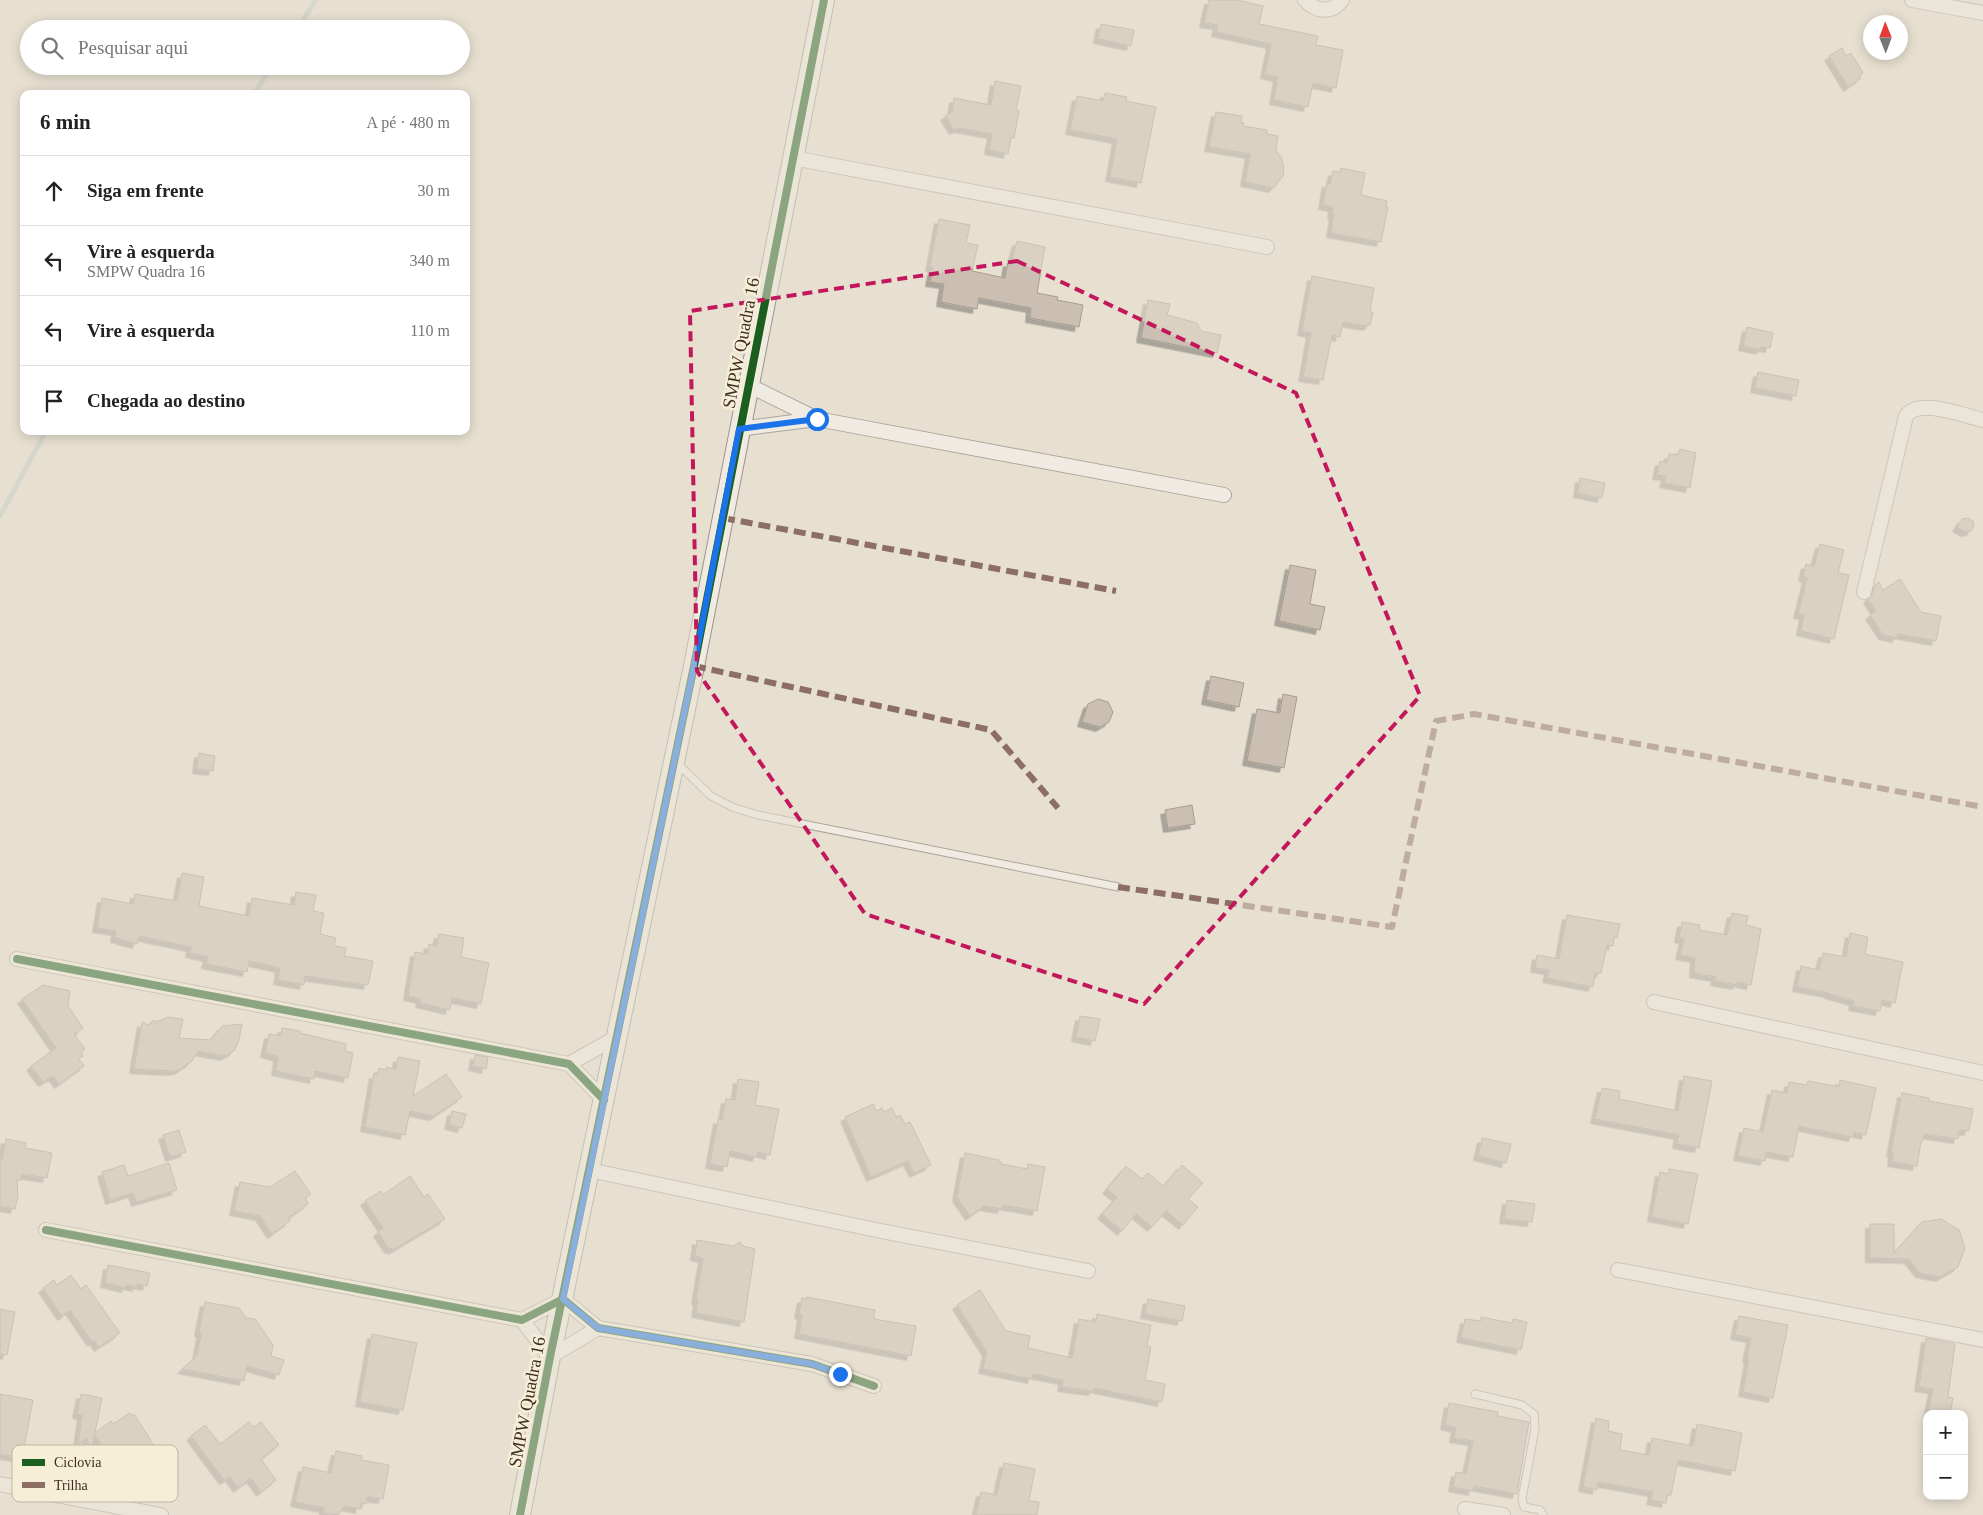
<!DOCTYPE html>
<html lang="pt">
<meta charset="utf-8">
<style>
:root{--surface:#fff;--page:#f6f6f6;--text:#222;--muted:#767676;--line:#e0e0e0}
body{margin:0;font-family:"Times New Roman",serif;background:var(--page);color:var(--text)}
.controls{position:absolute;right:15px;bottom:15px;display:grid;overflow:hidden;border-radius:10px;box-shadow:0 2px 12px #0003}
.controls button{width:45px;height:45px;display:grid;place-items:center;padding:0;border:0;border-bottom:1px solid var(--line);background:var(--surface);color:var(--text);font:25px sans-serif}
.compass{position:absolute;left:1863px;top:15px;width:45px;height:45px;border-radius:50%;background:var(--surface);box-shadow:0 2px 12px #0003;rotate:359deg}
.stop{position:absolute;width:15px;height:15px;margin:-11px;border:4px solid #1a73e8;border-radius:50%;background:#fff}
.stop.end{background:#1a73e8;border-color:#fff;box-shadow:0 1px 5px #0008}
.list{margin:0;padding:0;list-style:none}
h2{display:flex;justify-content:space-between;align-items:center;height:65px;margin:0;padding:0 20px;font-size:21px}
h2 small{font-size:16px;font-weight:400;color:var(--muted)}
.list li{display:grid;grid-template-columns:32px 1fr auto;gap:15px;align-items:center;box-sizing:border-box;height:70px;padding:0 20px;border-top:1px solid var(--line)}
.list b{display:block;font-size:19px;white-space:nowrap}
.list p{margin:0;font-size:16px;white-space:nowrap;color:var(--muted)}
.list em{font-size:16px;font-style:normal;color:var(--muted)}
.icon{flex:none;width:28px;height:28px;fill:none;stroke:currentColor;stroke-width:2;stroke-linecap:round;stroke-linejoin:round}
.map{position:relative;flex:none;width:1983px;height:1515px;overflow:hidden}
.search{position:absolute;background:var(--surface);box-shadow:0 2px 12px #0003;left:20px;top:20px;width:450px;height:55px;display:flex;align-items:center;gap:12px;box-sizing:border-box;padding:0 18px;border-radius:28px;color:var(--muted);font-size:19px}
.panel{position:absolute;background:var(--surface);box-shadow:0 2px 12px #0003;left:20px;top:90px;width:450px;height:345px;border-radius:10px}
.map>svg:first-child{display:block}
.lines{fill:none;stroke-linecap:round;stroke-linejoin:round}
.stream{stroke:#bcccc2;stroke-width:5}
.building{fill:#cbbfb2;stroke:#a89c90;filter:url(#shadow)}
.lane-casing{stroke:#ada599;stroke-width:9}
.street-casing{stroke:#ada599;stroke-width:16}
.secondary-casing{stroke:#9c958a;stroke-width:22}
.lane{stroke:#efebe3;stroke-width:7}
.street{stroke:#efebe3;stroke-width:14}
.secondary{stroke:#efebe3;stroke-width:20}
.quiet{stroke:#8d6e63;stroke-width:6;stroke-dasharray:12 6;stroke-linecap:butt}
.cycleway-casing{stroke:#f7eed8;stroke-width:11}
.cycleway{stroke:#1b5e20;stroke-width:8}
.route{stroke:#1a73e8;stroke-width:6}
.marked{fill:none;stroke:#c2185b;stroke-width:4;stroke-dasharray:10 6;stroke-linejoin:round}
.labels{text-anchor:middle;stroke-width:5;stroke-linejoin:round;paint-order:stroke}
.street-label{font-size:18px;fill:#3d2e20;stroke:#f7eed8}
.key{fill:#f7eed8;stroke:#bfb4a1;stroke-width:1}
.key-label{font-size:14px;fill:#3d2e20}
</style>
<div class="map">
<svg width="1983" height="1515" viewBox="0 0 1983 1515">
<defs>
<filter id="shadow"><feDropShadow dx="-4.5" dy="4.5" stdDeviation="0" flood-color="#0004"/></filter>
</defs>
<rect width="100%" height="100%" fill="#e7e0d1"/>
<g class="lines">
<g class="stream">
<polyline points="297,29 316,0"/>
<polyline points="254,94 272,66"/>
<polyline points="0,516 46,431"/>
</g>
</g>
<g class="building">
<polygon points="1209,0 1237,0 1263,6 1259,24 1318,36 1316,45 1343,50 1336,88 1313,83 1308,107 1274,100 1278,77 1265,74 1271,44 1216,32 1218,25 1204,23"/>
<polygon points="1101,24 1134,30 1131,46 1098,39"/>
<polygon points="1842,48 1846,56 1851,53 1863,73 1859,76 1861,78 1848,87 1829,56"/>
<polygon points="995,81 1021,86 1016,110 1019,111 1014,138 1011,138 1008,154 989,150 992,134 959,128 954,130 945,116 952,112 954,98 991,105"/>
<polygon points="1105,93 1127,97 1126,101 1156,107 1141,183 1110,177 1117,139 1070,130 1077,96 1103,101"/>
<polygon points="1216,112 1242,116 1241,123 1244,123 1243,126 1267,130 1267,134 1278,136 1276,150 1282,159 1284,170 1283,176 1276,185 1273,188 1245,182 1250,154 1209,147"/>
<polygon points="1341,168 1365,173 1361,195 1387,201 1386,207 1388,207 1381,242 1331,233 1334,214 1332,214 1333,207 1323,205 1327,182 1330,185 1333,171 1340,172"/>
<polygon points="939,219 970,225 966,243 978,245 972,271 1005,278 1008,262 1011,263 1017,241 1045,247 1037,293 1058,297 1057,300 1083,305 1079,327 1030,318 1031,308 979,298 977,309 941,302 944,284 930,282 933,267 930,267"/>
<polygon points="1312,276 1374,288 1370,311 1373,313 1370,325 1368,324 1368,326 1343,322 1340,337 1332,335 1323,380 1303,377 1311,333 1302,331"/>
<polygon points="1148,300 1170,304 1167,315 1197,323 1201,331 1221,335 1217,353 1141,338"/>
<polygon points="1747,327 1773,333 1770,348 1761,347 1761,350 1743,346"/>
<polygon points="1758,372 1799,380 1796,396 1755,388"/>
<polygon points="1680,449 1696,453 1690,488 1664,483 1666,476 1657,475 1660,461 1667,463 1669,454 1678,455"/>
<polygon points="1580,478 1605,483 1602,498 1578,493"/>
<polygon points="1968,518 1973,521 1974,526 1971,531 1965,532 1957,527 1962,519"/>
<polygon points="1820,544 1844,550 1838,573 1849,575 1834,639 1801,631 1804,615 1798,614 1807,578 1803,577 1806,564 1814,566"/>
<polygon points="1290,565 1316,570 1310,604 1325,607 1320,630 1279,621"/>
<polygon points="1900,579 1921,612 1941,616 1936,641 1898,634 1897,638 1883,635 1874,621 1870,615 1876,611 1868,599 1872,594 1875,585 1879,582 1883,590"/>
<polygon points="1211,676 1244,683 1239,707 1206,700"/>
<polygon points="1283,694 1297,697 1284,768 1247,761 1257,709 1280,713"/>
<polygon points="1098,699 1108,702 1113,712 1109,722 1100,727 1082,722 1088,704"/>
<polygon points="199,753 215,756 213,771 197,769"/>
<polygon points="1192,805 1195,824 1168,828 1165,810"/>
<polygon points="182,873 204,877 199,906 249,916 252,898 294,905 296,892 316,895 313,911 324,913 320,934 336,938 334,946 346,948 344,956 373,961 368,985 305,976 304,985 278,980 280,968 249,961 247,972 206,964 208,957 190,953 191,947 139,936 137,944 121,940 121,939 115,938 116,931 97,928 102,898 133,904 135,894 177,901"/>
<polygon points="1732,913 1748,916 1746,925 1761,929 1751,985 1737,982 1737,985 1715,981 1716,977 1694,973 1695,958 1680,955 1684,939 1679,938 1682,922 1700,925 1699,930 1727,935"/>
<polygon points="1567,915 1620,924 1617,938 1614,937 1613,946 1607,945 1601,973 1595,973 1593,987 1547,978 1549,970 1535,968 1537,955 1559,959"/>
<polygon points="1850,933 1868,937 1865,954 1903,962 1895,1003 1882,1000 1880,1011 1853,1006 1854,1001 1829,994 1829,993 1797,987 1801,966 1819,970 1823,953 1846,957"/>
<polygon points="439,934 464,938 461,957 489,963 481,1004 452,998 450,1010 420,1003 421,999 408,996 415,952 427,954 429,944 436,946"/>
<polygon points="43,985 70,991 68,1006 83,1028 74,1034 85,1049 81,1052 83,1056 79,1059 84,1066 59,1084 53,1076 43,1082 31,1066 56,1048 22,999"/>
<polygon points="1080,1016 1100,1019 1095,1041 1076,1037"/>
<polygon points="168,1017 183,1019 179,1038 211,1040 222,1026 242,1024 239,1040 234,1051 225,1056 198,1051 191,1062 179,1070 171,1071 134,1069 142,1022 148,1025 154,1020 156,1022"/>
<polygon points="282,1028 300,1031 300,1033 346,1044 345,1051 353,1053 348,1078 315,1071 314,1079 276,1071 278,1058 277,1056 265,1053 269,1034 281,1036"/>
<polygon points="475,1055 488,1057 486,1069 473,1066"/>
<polygon points="398,1057 420,1061 413,1096 446,1074 462,1097 434,1116 410,1111 405,1135 365,1127 374,1074 377,1075 379,1068 386,1070 386,1067 396,1069"/>
<polygon points="1684,1076 1712,1081 1699,1148 1677,1144 1679,1135 1595,1119 1602,1088 1620,1091 1619,1099 1678,1111"/>
<polygon points="738,1079 759,1082 755,1105 779,1109 770,1155 758,1152 757,1157 730,1151 727,1167 710,1164 718,1119 722,1120 726,1099 735,1100"/>
<polygon points="1840,1080 1876,1088 1866,1135 1854,1132 1853,1137 1799,1126 1793,1157 1766,1152 1765,1161 1738,1156 1744,1128 1763,1132 1772,1090 1787,1093 1789,1082 1807,1085 1808,1081 1839,1087"/>
<polygon points="1902,1093 1929,1098 1929,1101 1973,1109 1969,1131 1959,1130 1958,1139 1924,1134 1922,1143 1921,1142 1917,1166 1892,1162 1893,1153 1891,1152"/>
<polygon points="873,1104 876,1111 882,1108 884,1112 892,1108 896,1117 900,1115 905,1124 910,1122 931,1165 914,1173 908,1161 871,1177 845,1117"/>
<polygon points="452,1111 466,1114 462,1128 449,1125"/>
<polygon points="179,1130 186,1152 170,1157 163,1135"/>
<polygon points="1482,1138 1511,1144 1506,1163 1478,1156"/>
<polygon points="6,1139 26,1143 25,1148 52,1153 47,1178 22,1174 21,1180 17,1180 18,1196 15,1209 0,1206 0,1160 2,1160"/>
<polygon points="965,1153 999,1160 1002,1164 1027,1169 1028,1164 1045,1167 1037,1211 1003,1205 1002,1209 984,1206 970,1216 957,1197"/>
<polygon points="169,1163 177,1190 136,1202 133,1193 110,1200 102,1172 124,1165 128,1176"/>
<polygon points="1182,1165 1203,1183 1188,1199 1198,1207 1183,1225 1166,1211 1152,1227 1136,1214 1122,1231 1102,1214 1117,1197 1107,1189 1126,1166 1142,1179 1148,1173 1163,1186"/>
<polygon points="1669,1169 1698,1174 1688,1224 1652,1217 1660,1172 1669,1174"/>
<polygon points="295,1171 311,1194 305,1198 308,1204 288,1218 290,1221 272,1234 260,1216 234,1211 240,1182 270,1187"/>
<polygon points="410,1176 424,1197 428,1194 445,1219 393,1250 391,1248 389,1249 378,1232 383,1228 365,1201 381,1191 383,1195"/>
<polygon points="1507,1200 1535,1204 1532,1222 1504,1219"/>
<polygon points="1941,1219 1959,1230 1965,1248 1958,1267 1940,1277 1920,1273 1909,1259 1870,1258 1870,1224 1894,1224 1894,1253 1922,1222"/>
<polygon points="697,1240 733,1246 740,1242 743,1246 755,1249 744,1322 696,1313 698,1301 696,1300 703,1258 695,1256"/>
<polygon points="108,1265 150,1273 147,1286 137,1284 137,1287 127,1285 126,1288 105,1283"/>
<polygon points="71,1275 81,1289 86,1285 120,1333 99,1347 94,1340 92,1342 70,1310 62,1316 43,1288 54,1280 57,1285"/>
<polygon points="980,1290 1006,1331 1030,1336 1028,1348 1072,1358 1079,1319 1096,1322 1097,1314 1151,1325 1147,1346 1151,1347 1145,1380 1165,1384 1162,1402 1094,1388 1093,1391 1062,1387 1063,1380 1033,1374 1032,1379 983,1369 987,1352 957,1305"/>
<polygon points="807,1297 875,1310 874,1319 916,1326 911,1356 799,1334 802,1315 799,1314 802,1298 807,1299"/>
<polygon points="1148,1299 1185,1306 1182,1321 1145,1314"/>
<polygon points="205,1302 239,1308 246,1318 255,1319 273,1345 271,1356 284,1360 279,1375 247,1366 244,1381 182,1369 197,1356 201,1334 199,1331"/>
<polygon points="0,1309 15,1312 7,1355 0,1354"/>
<polygon points="1739,1316 1788,1325 1773,1398 1743,1392 1749,1359 1747,1358 1751,1338 1735,1335"/>
<polygon points="1481,1317 1512,1323 1513,1319 1527,1322 1521,1350 1461,1338 1465,1319 1481,1321"/>
<polygon points="372,1334 417,1343 403,1410 360,1402"/>
<polygon points="1926,1338 1955,1344 1948,1397 1953,1398 1950,1414 1928,1414 1933,1389 1919,1387"/>
<polygon points="0,1394 33,1400 22,1458 0,1454"/>
<polygon points="81,1394 102,1398 95,1433 111,1421 113,1424 130,1413 132,1416 134,1414 162,1458 146,1469 144,1465 133,1472 129,1466 122,1472 94,1435 92,1449 86,1438 78,1444 82,1415 77,1414"/>
<polygon points="1449,1403 1498,1412 1498,1416 1529,1422 1517,1494 1474,1486 1473,1491 1453,1487 1456,1472 1466,1474 1473,1441 1454,1438 1456,1428 1445,1425"/>
<polygon points="1596,1418 1609,1421 1608,1431 1622,1434 1620,1450 1649,1455 1652,1438 1693,1446 1697,1424 1742,1433 1735,1471 1678,1460 1671,1495 1667,1495 1666,1503 1651,1500 1653,1492 1598,1482 1597,1490 1583,1487"/>
<polygon points="249,1422 254,1427 261,1422 279,1445 261,1459 276,1480 261,1492 251,1478 238,1488 230,1477 224,1480 191,1436 205,1425 220,1444"/>
<polygon points="336,1451 362,1456 361,1460 389,1465 383,1499 368,1497 366,1504 361,1503 360,1509 345,1506 338,1515 324,1513 324,1508 295,1502 303,1467 331,1473"/>
<polygon points="1004,1463 1035,1469 1029,1501 1039,1502 1037,1515 976,1515 981,1492 997,1495"/>
</g>
<g class="lines">
<g class="lane-casing">
<g id="lane">
<polyline points="676,762 711,796 732,807 758,815 1118,887"/>
<polyline points="1475,1394 1522,1405 1534,1414 1535,1429 1522,1499 1524,1507 1540,1510 1543,1515"/>
</g>
</g>
<g class="street-casing">
<g id="street">
<path d="M1305,0c11,12 27,14 37,0"/>
<polyline points="1912,0 1983,13"/>
<polyline points="793,158 1267,247"/>
<polyline points="748,385 817,419 1224,495"/>
<polyline points="739,429 817,419"/>
<path d="M1864,592l42,-176c13,-19 58,0 77,4"/>
<polyline points="17,959 569,1064 604,1100"/>
<polyline points="1654,1002 1983,1073"/>
<polyline points="569,1064 617,1037"/>
<polyline points="589,1170 881,1231 1088,1271"/>
<polyline points="46,1230 522,1320 563,1299 598,1328 812,1364 874,1386"/>
<polyline points="1618,1270 1983,1340"/>
<polyline points="522,1320 550,1357 598,1328"/>
<polyline points="0,1484 161,1515"/>
<polyline points="1465,1509 1503,1515"/>
</g>
</g>
<g class="secondary-casing">
<polyline id="secondary" points="520,1515 550,1357 694,666 824,0"/>
</g>
<use href="#lane" class="lane"/>
<use href="#street" class="street"/>
<use href="#secondary" class="secondary"/>
<g class="quiet">
<polyline points="723,518 1116,591"/>
<polyline points="694,666 991,730 1058,808"/>
<polyline points="1118,887 1392,927 1436,721 1474,714 1983,807"/>
</g>
<g class="cycleway-casing">
<g id="cycleway">
<polyline points="17,959 569,1064 604,1100"/>
<polyline points="46,1230 522,1320 563,1299 598,1328 812,1364 874,1386"/>
<polyline points="520,1515 550,1357 694,666 824,0"/>
</g>
</g>
<use href="#cycleway" class="cycleway"/>
</g>
<g class="lines">
<polyline class="route" points="817,419 739,429 694,666 563,1299 598,1328 812,1364 840,1374"/>
</g>
<path d="M0 0H1983V1515H0ZM1017,261l279,132 124,303 -276,308 -279,-90 -168,-243 -7,-360z" fill="#e7e0d1" fill-opacity=".55" fill-rule="evenodd"/>
<path class="marked" d="M1017,261l279,132 124,303 -276,308 -279,-90 -168,-243 -7,-360z"/>
<g class="labels">
<g class="street-label">
<text transform="translate(741 343) rotate(-79)" y="6">SMPW Quadra 16</text>
<text transform="translate(527 1402) rotate(-79)" y="6">SMPW Quadra 16</text>
</g>
</g>
<rect x="12" y="1445" width="166" height="57" rx="8" class="key"/>
<rect x="22" y="1459" width="23" height="7" fill="#1b5e20"/>
<rect x="22" y="1482" width="23" height="6" fill="#8d6e63"/>
<g class="key-label">
<text x="54" y="1467">Ciclovia</text>
<text x="54" y="1490">Trilha</text>
</g>
</svg>
<div class="controls">
<button>+</button>
<button>−</button>
</div>
<svg class="compass" viewBox="-18 -18 36 36"><path d="M0-13l5 13h-10z" fill="#e53935"/><path d="M0 13l5-13h-10z" fill="#767676"/></svg>
<div class="stop" style="left:817px;top:419px"></div>
<div class="stop end" style="left:840px;top:1374px"></div>
<div class="search"><svg class="icon" aria-label="search" viewBox="0 0 24 24"><circle cx="10" cy="10" r="6"/><path d="M15 15l6 6"/></svg>Pesquisar aqui</div>
<section class="panel">
<h2>6 min<small>A pé · 480 m</small></h2>
<ul class="list">
<li><svg class="icon" aria-label="ahead" viewBox="0 0 24 24"><path d="M12 20V5M6 11l6-6 6 6"/></svg><div><b>Siga em frente</b></div><em>30 m</em></li>
<li><svg class="icon" aria-label="left" viewBox="0 0 24 24"><path d="M17 20v-9H6M10 6l-5 5 5 5"/></svg><div><b>Vire à esquerda</b><p>SMPW Quadra 16</p></div><em>340 m</em></li>
<li><svg class="icon" aria-label="left" viewBox="0 0 24 24"><path d="M17 20v-9H6M10 6l-5 5 5 5"/></svg><div><b>Vire à esquerda</b></div><em>110 m</em></li>
<li><svg class="icon" aria-label="arrive" viewBox="0 0 24 24"><path d="M6 21V4h12l-3 4 3 4H6"/></svg><div><b>Chegada ao destino</b></div></li>
</ul>
</section>
</div>
